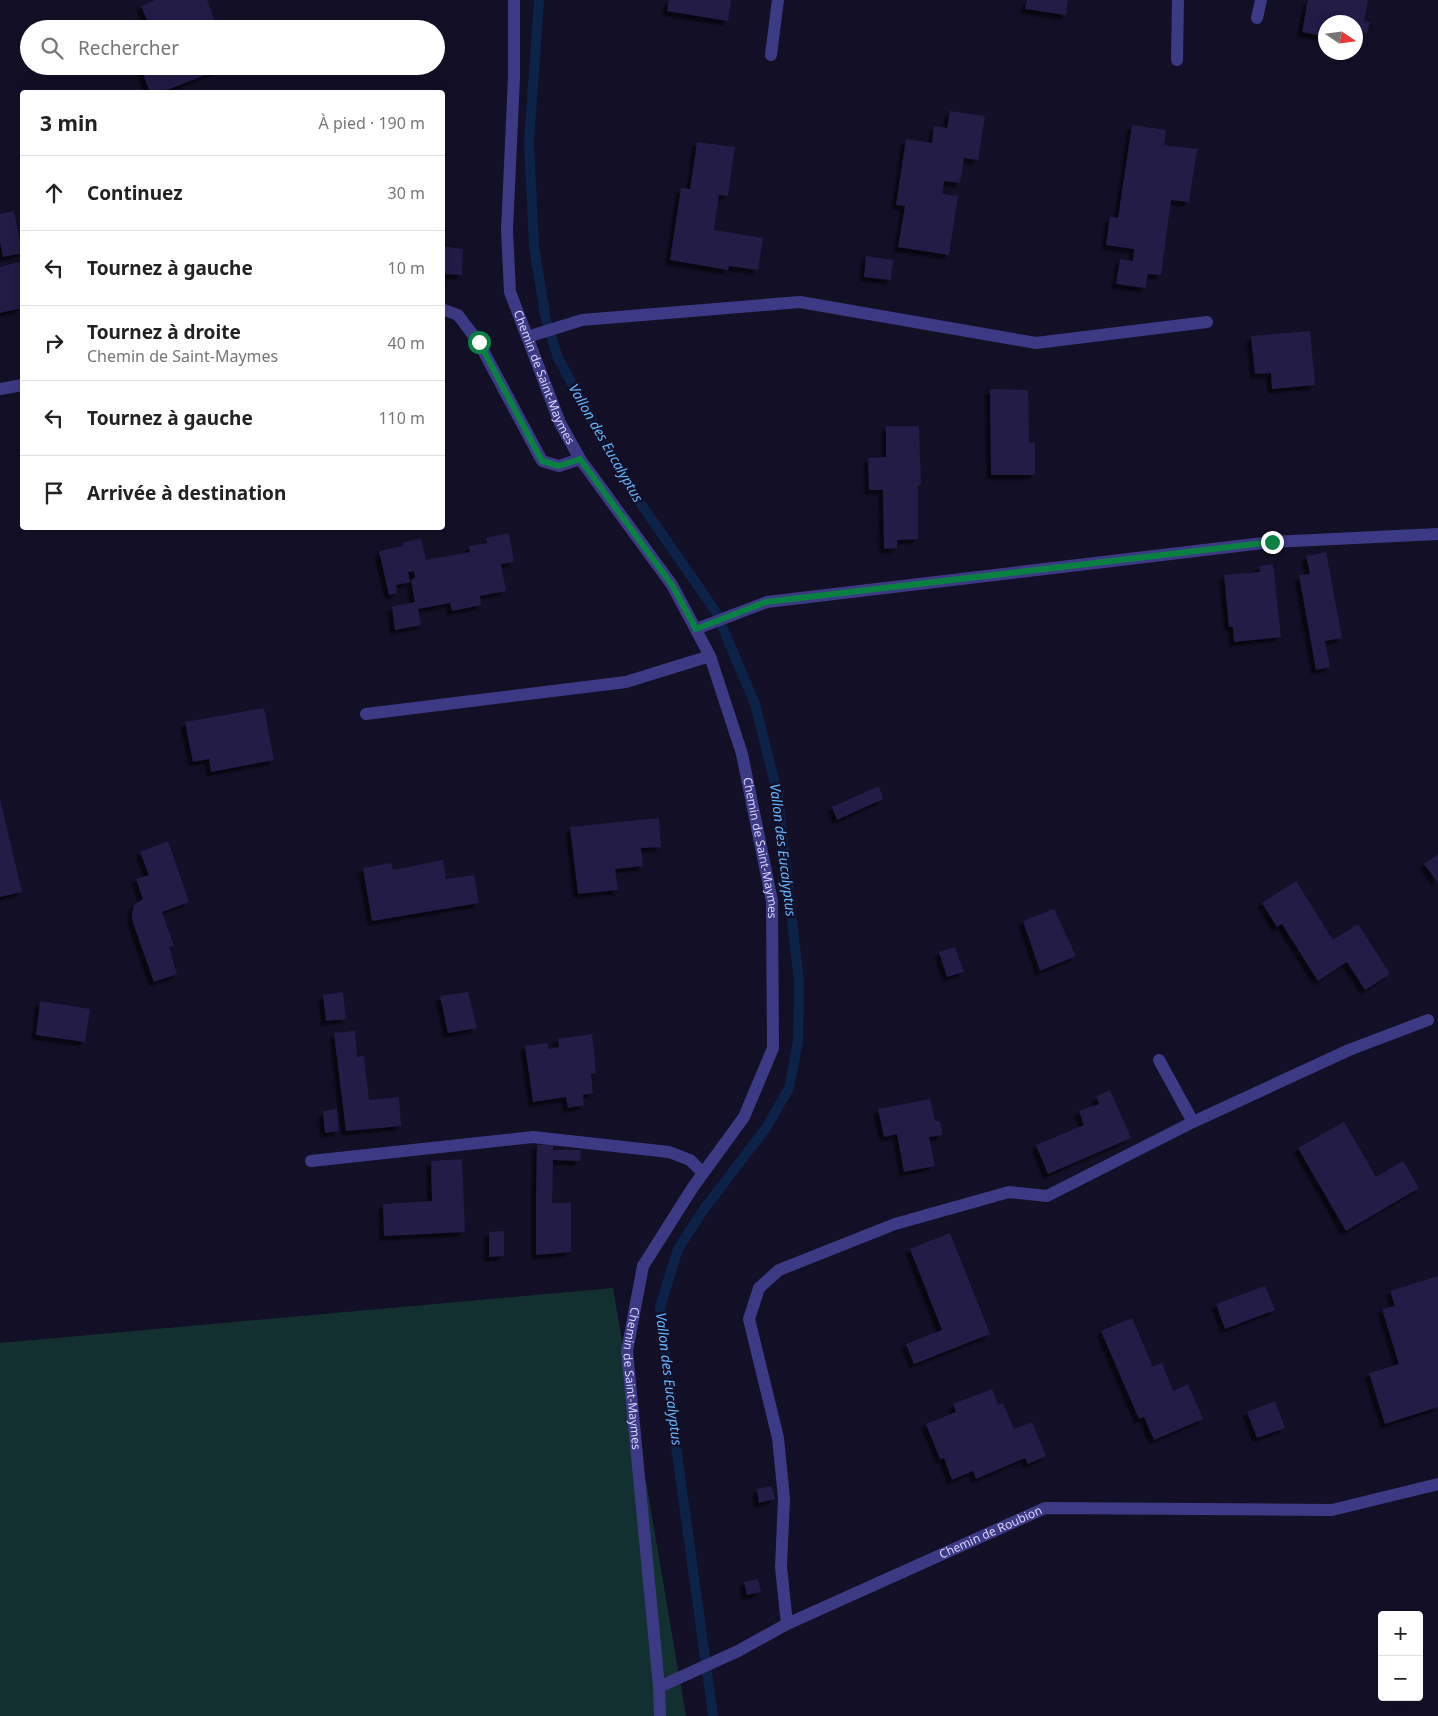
<!DOCTYPE html>
<html lang="fr">
<meta charset="utf-8">
<style>
:root{--surface:#fff;--page:#f6f6f6;--text:#222;--muted:#767676;--line:#e0e0e0}
body{margin:0;font-family:"Noto Sans",sans-serif;background:var(--page);color:var(--text)}
.controls{position:absolute;right:15px;bottom:15px;display:grid;overflow:hidden;border-radius:5px;box-shadow:0 5px 20px #0002}
.controls button{width:45px;height:45px;display:grid;place-items:center;padding:0;border:0;border-bottom:1px solid var(--line);background:var(--surface);color:var(--text);font:25px sans-serif}
.compass{position:absolute;left:1318px;top:15px;width:45px;height:45px;border-radius:50%;background:var(--surface);box-shadow:0 5px 20px #0002;rotate:103deg}
.stop{position:absolute;width:15px;height:15px;margin:-11px;border:4px solid #0b8043;border-radius:50%;background:#fff}
.stop.end{background:#0b8043;border-color:#fff;box-shadow:0 1px 5px #0008}
.list{margin:0;padding:0;list-style:none}
h2{display:flex;justify-content:space-between;align-items:center;height:65px;margin:0;padding:0 20px;font-size:21px}
h2 small{font-size:16px;font-weight:400;color:var(--muted)}
.list li{display:grid;grid-template-columns:32px 1fr auto;gap:15px;align-items:center;box-sizing:border-box;height:75px;padding:0 20px;border-top:1px solid var(--line)}
.list b{display:block;font-size:19px;white-space:nowrap}
.list p{margin:0;font-size:16px;white-space:nowrap;color:var(--muted)}
.list em{font-size:16px;font-style:normal;color:var(--muted)}
.icon{flex:none;width:28px;height:28px;fill:none;stroke:currentColor;stroke-width:2;stroke-linecap:round;stroke-linejoin:round}
.map{position:relative;flex:none;width:1438px;height:1716px;overflow:hidden}
.search{position:absolute;background:var(--surface);box-shadow:0 5px 20px #0002;left:20px;top:20px;width:425px;height:55px;display:flex;align-items:center;gap:12px;box-sizing:border-box;padding:0 18px;border-radius:28px;color:var(--muted);font-size:19px}
.panel{position:absolute;background:var(--surface);box-shadow:0 5px 20px #0002;left:20px;top:90px;width:425px;height:440px;border-radius:5px}
.map>svg:first-child{display:block}
.green{fill:#12302f}
.lines{fill:none;stroke-linecap:round;stroke-linejoin:round}
.stream{stroke:#0c2248;stroke-width:10}
.building{fill:#241b47;filter:url(#shadow)}
.lane{stroke:#3d3a85;stroke-width:12}
.street{stroke:#3d3a85;stroke-width:12}
.route{stroke:#0b8043;stroke-width:6}
.labels{text-anchor:middle;stroke-width:5;stroke-linejoin:round;paint-order:stroke}
.street-label{font-size:12px;fill:#d9d4ff;stroke:#130f26}
.water-label{font-size:14px;font-style:italic;fill:#62b6ff;stroke:#130f26}
</style>
<div class="map">
<svg width="1438" height="1716" viewBox="0 0 1438 1716">
<defs>
<filter id="shadow"><feDropShadow dx="-4.5" dy="4.5" stdDeviation="1" flood-color="#0009"/></filter>
</defs>
<rect width="100%" height="100%" fill="#130f26"/>
<polygon class="green" points="613,1288 686,1716 0,1716 0,1343"/>
<g class="lines">
<polyline class="stream" points="539,0 529,142 534,247 546,320 558,358 625,481 716,612 755,704 778,796 799,981 798,1041 789,1088 766,1128 704,1209 678,1249 660,1307 672,1417 713,1716"/>
</g>
<g class="building">
<polygon points="155,0 207,0 218,29 151,29 141,6"/>
<polygon points="669,0 731,0 728,21 667,11"/>
<polygon points="1027,0 1068,0 1066,15 1025,9"/>
<polygon points="1308,0 1368,0 1364,21 1370,22 1367,33 1361,32 1359,44 1356,44 1356,22 1326,22 1326,37 1302,32"/>
<polygon points="140,66 228,66 162,92 150,92"/>
<polygon points="950,111 985,116 978,160 964,158 960,183 944,181 942,194 958,196 949,255 898,247 905,206 896,205 906,139 932,143 934,126 947,128"/>
<polygon points="1132,125 1166,130 1164,145 1197,149 1189,202 1171,200 1161,275 1148,274 1145,288 1116,284 1120,259 1133,261 1134,249 1106,245 1110,217 1118,218"/>
<polygon points="697,142 735,147 728,196 719,195 714,230 763,238 758,270 729,266 728,270 670,260 681,188 690,189"/>
<polygon points="14,211 22,253 3,257 0,242 0,214"/>
<polygon points="442,246 463,249 462,275 442,274"/>
<polygon points="866,256 893,260 891,280 864,277"/>
<polygon points="22,261 22,308 0,313 0,267"/>
<polygon points="1310,331 1315,385 1272,389 1271,373 1255,374 1251,336"/>
<polygon points="990,389 1028,390 1029,443 1035,443 1035,475 991,475"/>
<polygon points="886,426 919,426 921,485 918,485 918,539 897,540 897,548 884,549 883,490 869,490 868,458 886,457"/>
<polygon points="509,533 514,562 501,564 506,591 480,596 481,605 452,611 450,603 418,609 421,625 395,630 392,607 415,602 411,580 415,578 414,571 408,572 410,582 396,585 397,593 389,595 379,551 403,546 402,543 421,538 426,560 470,552 469,546 487,543 486,538"/>
<polygon points="1326,552 1342,638 1325,641 1330,667 1316,670 1299,575 1310,574 1306,556"/>
<polygon points="1273,564 1281,637 1234,642 1233,627 1229,627 1224,575 1260,572 1259,566"/>
<polygon points="264,708 274,760 211,772 209,759 193,762 185,722"/>
<polygon points="879,786 883,799 837,820 832,807"/>
<polygon points="0,799 22,892 0,897"/>
<polygon points="659,818 661,847 641,848 643,866 615,869 618,890 578,894 570,827"/>
<polygon points="168,841 189,902 162,912 174,946 169,947 177,974 154,982 132,920 132,913 134,905 143,899 136,879 149,875 140,852"/>
<polygon points="1438,854 1438,883 1424,864"/>
<polygon points="443,860 446,879 474,875 479,903 372,921 363,868 391,863 393,870"/>
<polygon points="1296,881 1333,940 1358,924 1390,974 1365,990 1347,962 1318,981 1282,924 1277,927 1262,903"/>
<polygon points="1054,909 1076,956 1040,971 1023,921"/>
<polygon points="955,947 964,972 947,977 939,952"/>
<polygon points="343,992 346,1019 326,1021 323,995"/>
<polygon points="468,992 477,1028 448,1033 440,996"/>
<polygon points="40,1001 90,1009 85,1042 36,1035"/>
<polygon points="355,1031 357,1057 364,1056 369,1100 399,1097 401,1126 346,1131 334,1033"/>
<polygon points="592,1034 596,1073 591,1074 593,1093 583,1095 584,1105 568,1108 566,1097 533,1102 525,1046 548,1043 548,1049 559,1047 558,1039"/>
<polygon points="1110,1090 1131,1138 1048,1174 1036,1145 1084,1125 1079,1111 1099,1104 1096,1097"/>
<polygon points="930,1099 935,1120 940,1122 942,1129 942,1135 929,1137 935,1166 904,1172 897,1134 884,1137 878,1109"/>
<polygon points="337,1109 339,1131 325,1133 323,1111"/>
<polygon points="1344,1122 1376,1177 1403,1161 1419,1188 1346,1231 1298,1148"/>
<polygon points="553,1144 553,1150 581,1150 580,1161 553,1160 552,1203 571,1203 571,1252 536,1255 536,1192 537,1145"/>
<polygon points="462,1159 465,1232 384,1236 383,1204 432,1201 431,1161"/>
<polygon points="504,1231 504,1256 489,1257 489,1232"/>
<polygon points="950,1233 990,1334 914,1364 906,1344 942,1330 910,1249"/>
<polygon points="1438,1276 1438,1407 1385,1424 1369,1373 1399,1364 1382,1309 1395,1306 1390,1291"/>
<polygon points="1265,1286 1275,1310 1225,1329 1216,1304"/>
<polygon points="1132,1318 1153,1367 1162,1363 1173,1391 1188,1384 1203,1419 1154,1440 1144,1417 1139,1419 1101,1331"/>
<polygon points="992,1389 998,1405 1003,1403 1014,1429 1032,1422 1046,1456 1028,1464 1025,1458 976,1479 973,1471 952,1480 944,1458 940,1459 926,1424 956,1412 953,1404"/>
<polygon points="1275,1401 1285,1428 1257,1438 1247,1412"/>
<polygon points="772,1486 775,1499 759,1503 757,1489"/>
<polygon points="758,1579 761,1592 747,1595 744,1582"/>
</g>
<g class="lines">
<g class="lane">
<polyline points="1257,18 1261,0"/>
<polyline points="771,55 778,0"/>
<polyline points="1177,60 1178,0"/>
<polyline points="442,309 458,315 479,343 542,461 559,466 580,459"/>
<polyline points="527,337 582,320 800,302 1036,343 1207,322"/>
<polyline points="0,389 22,385"/>
<polyline points="696,629 767,602 1272,542 1438,534"/>
<polyline points="366,714 626,682 710,656"/>
<polyline points="1159,1060 1193,1122"/>
<polyline points="311,1161 533,1137 669,1152 690,1160 703,1173"/>
<polyline points="787,1624 781,1567 784,1498 778,1438 749,1319 759,1288 779,1270 895,1224 1009,1192 1047,1196 1193,1122 1349,1050 1428,1020"/>
</g>
<g class="street">
<path id="s1" d="M514,0v77l-7,153 3,62 50,131 20,36 92,126 38,71 32,98 30,147 1,147 -29,69 -51,70 -50,79 -16,85 32,336 1,29"/>
<path id="s2" d="M659,1687l79,-36 49,-27 258,-116 287,2 106,-26"/>
</g>
</g>
<g class="lines">
<polyline class="route" points="479,342 542,461 559,466 580,459 672,585 696,629 766,602 1272,542"/>
</g>
<g class="labels">
<g class="street-label">
<text dy="4" stroke="none"><textPath href="#s1" startOffset="384">Chemin de Saint-Maymes</textPath></text>
<text dy="4" stroke="none"><textPath href="#s1" startOffset="909">Chemin de Saint-Maymes</textPath></text>
<text dy="4" stroke="none"><textPath href="#s1" startOffset="1479">Chemin de Saint-Maymes</textPath></text>
<text dy="4" stroke="none"><textPath href="#s2" startOffset="366">Chemin de Roubion</textPath></text>
</g>
<g class="water-label">
<text transform="translate(606 443) rotate(60)" y="5">Vallon des Eucalyptus</text>
<text transform="translate(783 850) rotate(83)" y="5">Vallon des Eucalyptus</text>
<text transform="translate(669 1379) rotate(83)" y="5">Vallon des Eucalyptus</text>
</g>
</g>
</svg>
<div class="controls">
<button>+</button>
<button>−</button>
</div>
<svg class="compass" viewBox="-18 -18 36 36"><path d="M0-13l5 13h-10z" fill="#e53935"/><path d="M0 13l5-13h-10z" fill="#767676"/></svg>
<div class="stop" style="left:479px;top:342px"></div>
<div class="stop end" style="left:1272px;top:542px"></div>
<div class="search"><svg class="icon" aria-label="search" viewBox="0 0 24 24"><circle cx="10" cy="10" r="6"/><path d="M15 15l6 6"/></svg>Rechercher</div>
<section class="panel">
<h2>3 min<small>À pied · 190 m</small></h2>
<ul class="list">
<li><svg class="icon" aria-label="ahead" viewBox="0 0 24 24"><path d="M12 20V5M6 11l6-6 6 6"/></svg><div><b>Continuez</b></div><em>30 m</em></li>
<li><svg class="icon" aria-label="left" viewBox="0 0 24 24"><path d="M17 20v-9H6M10 6l-5 5 5 5"/></svg><div><b>Tournez à gauche</b></div><em>10 m</em></li>
<li><svg class="icon" aria-label="right" viewBox="0 0 24 24"><path d="M7 20v-9h11M14 6l5 5-5 5"/></svg><div><b>Tournez à droite</b><p>Chemin de Saint-Maymes</p></div><em>40 m</em></li>
<li><svg class="icon" aria-label="left" viewBox="0 0 24 24"><path d="M17 20v-9H6M10 6l-5 5 5 5"/></svg><div><b>Tournez à gauche</b></div><em>110 m</em></li>
<li><svg class="icon" aria-label="arrive" viewBox="0 0 24 24"><path d="M6 21V4h12l-3 4 3 4H6"/></svg><div><b>Arrivée à destination</b></div></li>
</ul>
</section>
</div>
